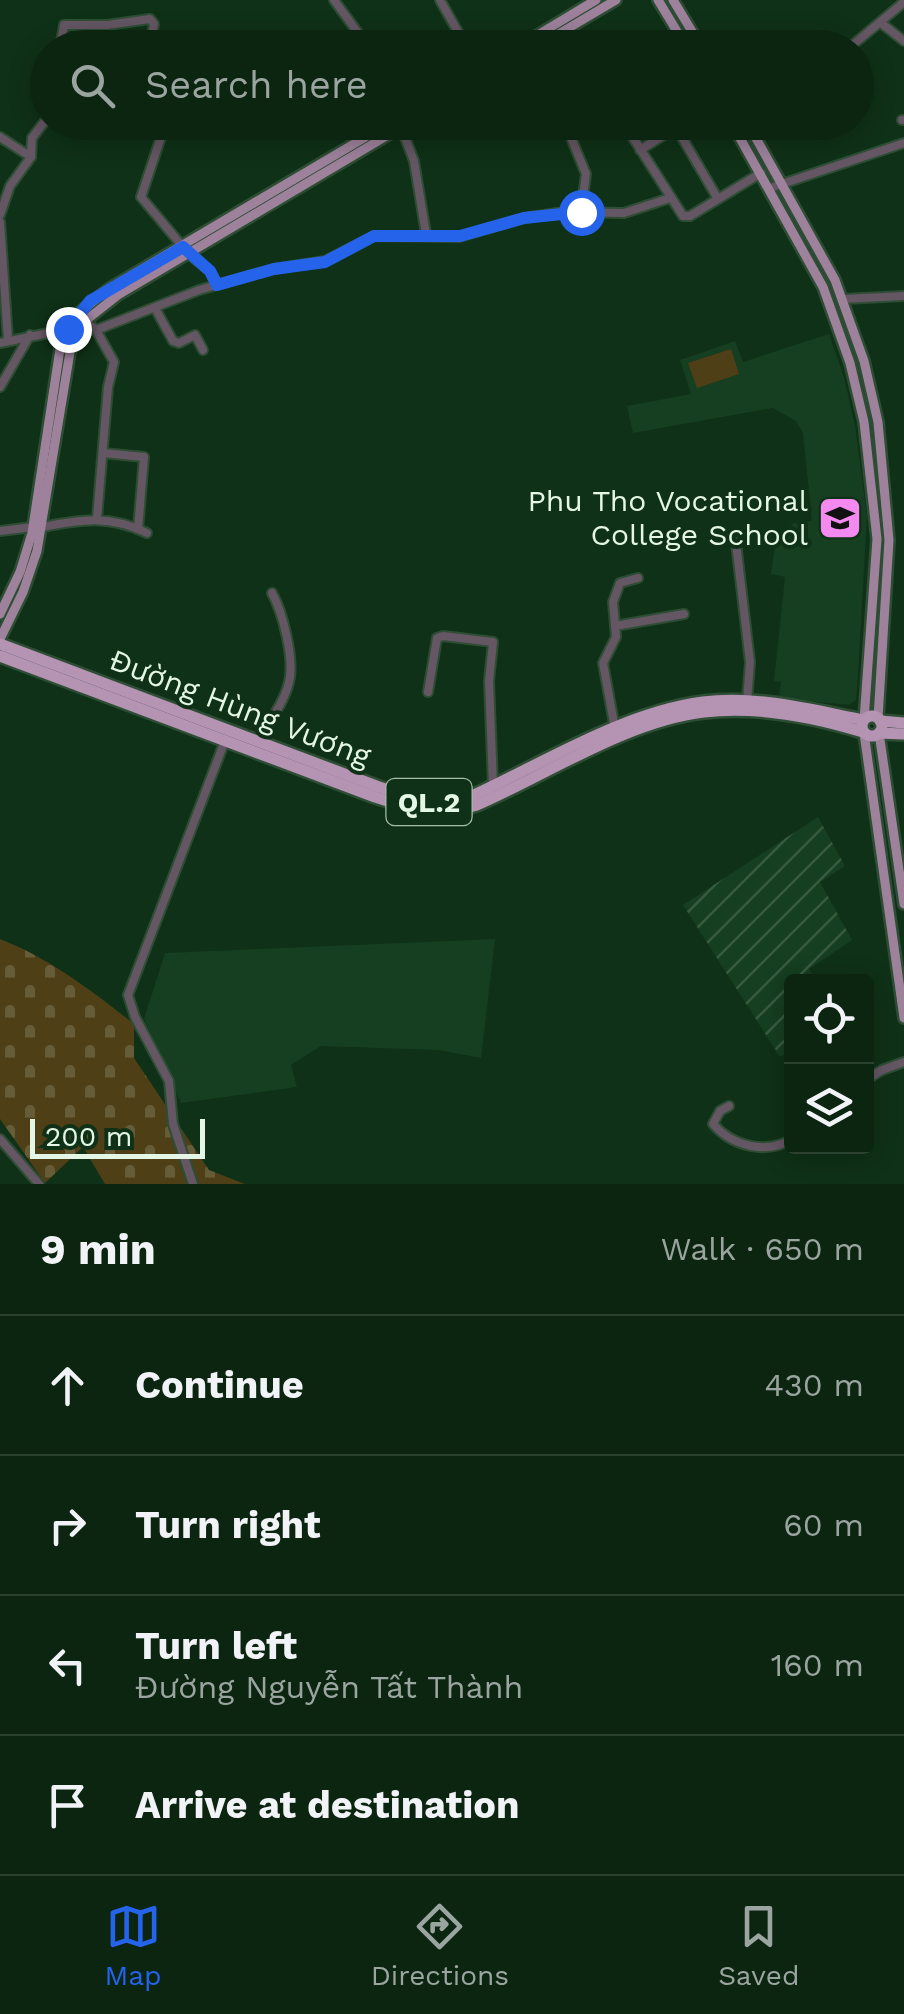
<!DOCTYPE html>
<meta charset="utf-8">
<style>
:root{--surface:#0b2511;--page:#142d1a;--text:#f1f3f6;--muted:#9aa59f;--line:#2b4231;--accent:#2563eb}
body{margin:0;font-family:"Work Sans",sans-serif;background:var(--page);color:var(--text)}
.controls{position:absolute;right:30px;bottom:30px;display:grid;overflow:hidden;border-radius:10px;box-shadow:0 5px 25px #0003}
.controls button{width:90px;height:90px;display:grid;place-items:center;padding:0;border:0;border-bottom:2px solid var(--line);background:var(--surface);color:var(--text);font:50px sans-serif}
.scale{position:absolute;left:30px;bottom:25px;width:175px;box-sizing:border-box;padding-left:10px;border:5px solid #e4f7e6;border-top:0;font-size:28px;line-height:35px;white-space:nowrap;color:#e4f7e6;-webkit-text-stroke:8px #0f3117;paint-order:stroke}
.stop{position:absolute;width:30px;height:30px;margin:-22px;border:8px solid #2563eb;border-radius:50%;background:#fff}
.stop.end{background:#2563eb;border-color:#fff;box-shadow:0 2px 10px #0008}
.list{margin:0;padding:0;list-style:none}
h2{display:flex;justify-content:space-between;align-items:center;height:130px;margin:0;padding:0 40px;font-size:42px}
h2 small{font-size:32px;font-weight:400;color:var(--muted)}
.list li{display:grid;grid-template-columns:65px 1fr auto;gap:30px;align-items:center;box-sizing:border-box;height:140px;padding:0 40px;border-top:2px solid var(--line)}
.list b{display:block;font-size:38px;white-space:nowrap}
.list p{margin:0;font-size:32px;white-space:nowrap;color:var(--muted)}
.list em{font-size:32px;font-style:normal;color:var(--muted)}
.icon{flex:none;width:55px;height:55px;fill:none;stroke:currentColor;stroke-width:2;stroke-linecap:round;stroke-linejoin:round}
.map{position:relative;flex:none;width:904px;height:1184px;overflow:hidden}
.search{position:absolute;background:var(--surface);box-shadow:0 5px 25px #0003;left:30px;right:30px;top:30px;height:110px;display:flex;align-items:center;gap:25px;box-sizing:border-box;padding:0 35px;border-radius:55px;color:var(--muted);font-size:38px}
.sheet{height:690px;background:var(--surface)}
nav{display:flex;justify-content:space-around;align-items:center;box-sizing:border-box;height:140px;border-top:2px solid var(--line);background:var(--surface);font-size:28px;color:var(--muted)}
nav a{display:grid;justify-items:center;gap:5px}
nav .on{color:var(--accent)}
.map>svg:first-child{display:block}
.built{fill:#163e20}
.industrial{fill:url(#industrial-furrows)}
.cemetery{fill:url(#cemetery-stones)}
.pitch{fill:#4e3f16}
.lines{fill:none;stroke-linecap:round;stroke-linejoin:round}
.minor-casing{stroke:#2d4d34;stroke-width:12}
.major-casing{stroke:#2d4d34;stroke-width:14}
.highway-casing{stroke:#2d4d34;stroke-width:16}
.minor{stroke:#645663;stroke-width:8}
.major{stroke:#9e829c;stroke-width:9}
.highway{stroke:#b593b2;stroke-width:11}
.route{stroke:#2563eb;stroke-width:12}
.labels{text-anchor:middle;stroke-width:8;stroke-linejoin:round;paint-order:stroke}
.shield{fill:#0f3117;stroke:#a4bca8;stroke-width:2.5}
.shield-label{font-size:28px;font-weight:bold;fill:#e4f7e6}
.poi-label{font-size:30px;fill:#e4f7e6;stroke:#0f3117;text-anchor:end}
.street-label{font-size:30px;fill:#e4f7e6;stroke:#0f3117}
</style>
<div class="map">
<svg width="904" height="1184" viewBox="0 0 904 1184">
<defs>
<pattern id="industrial-furrows" width="10" height="10" patternUnits="userSpaceOnUse" patternTransform="scale(2.5)"><rect width="10" height="10" fill="#163e20"/><path d="M-1 1l2-2M0 10L10 0M9 11l2-2" fill="none" stroke="#385b40"/></pattern>
<pattern id="cemetery-stones" width="16" height="16" patternUnits="userSpaceOnUse" patternTransform="scale(2.5)"><rect width="16" height="16" fill="#4e3f16"/><path d="M2 7V4a2 2 0 0 1 4 0v3zM10 15v-3a2 2 0 0 1 4 0v3z" fill="#675c38"/></pattern>
</defs>
<rect width="100%" height="100%" fill="#0f3117"/>
<g class="built">
<polygon points="829,334 844,377 855,425 867,516 857,693 856,700 849,705 779,698 781,682 774,681 785,577 771,574 775,545 778,536 794,523 801,524 812,520 803,433 796,421 773,408 633,433 627,406 691,394 680,360 735,341 743,362"/>
<polygon points="495,939 481,1058 438,1050 321,1046 291,1065 297,1087 181,1103 144,1019 165,953"/>
</g>
<polygon class="industrial" points="818,817 845,866 820,882 852,940 809,969 816,981 792,982 791,1050 780,1057 683,905"/>
<path class="cemetery" d="M0,939c51,20 92,52 134,85v34l75,112 36,14h-140l-22,-37 -38,36 -45,-64z"/>
<polygon class="pitch" points="731,349 739,374 697,388 688,363"/>
<g class="lines">
<g class="minor-casing">
<g id="minor">
<polyline points="334,0 369,48"/>
<polyline points="440,0 467,48"/>
<polyline points="881,23 904,41"/>
<polyline points="557,35 564,48"/>
<polyline points="60,48 64,25 107,25 150,19 154,24 150,48"/>
<polyline points="651,48 677,32"/>
<polyline points="849,48 904,2"/>
<polyline points="902,120 904,120"/>
<polyline points="166,122 141,197 189,254 210,271 217,285"/>
<polyline points="211,122 211,123"/>
<polyline points="571,122 572,140 586,174 581,212"/>
<polyline points="623,122 683,216 690,216 761,173"/>
<polyline points="673,122 718,199"/>
<polyline points="401,127 414,161 426,234"/>
<polyline points="754,134 767,122"/>
<polyline points="0,137 31,157"/>
<polyline points="640,150 685,122"/>
<polyline points="770,188 904,143"/>
<polyline points="0,215 10,186 31,157 32,138 48,117"/>
<polyline points="0,222 8,340"/>
<polyline points="843,299 904,296"/>
<polyline points="155,308 173,341 179,343 195,335 203,350"/>
<polyline points="85,321 96,330 114,362 108,387 97,518"/>
<polyline points="96,330 199,290 274,269 325,261 374,236 459,237 524,218 564,212 624,213 670,198"/>
<polyline points="0,343 68,329"/>
<polyline points="0,387 30,335"/>
<polyline points="103,453 144,457 138,529"/>
<path d="M43,527c39,-8 67,-12 104,6"/>
<polyline points="0,531 33,527"/>
<polyline points="736,543 750,662 747,702"/>
<polyline points="615,626 684,614"/>
<polyline points="428,692 437,638 443,636 493,642 489,681 493,785"/>
<polyline points="615,729 603,663 616,637 613,602 620,583 638,578"/>
<path d="M258,740c11,-18 29,-41 32,-63 3,-22 -7,-64 -18,-84"/>
<polyline points="866,1080 882,1070 904,1062"/>
<path d="M729,1106l-9,5 -7,13c19,22 53,31 79,15"/>
<polyline points="0,1139 39,1184"/>
<polyline points="193,1184 173,1124 169,1081 135,1017 128,995 226,738"/>
</g>
</g>
<g class="major-casing">
<g id="major">
<polyline points="658,0 687,48"/>
<polyline points="673,0 702,48"/>
<polyline points="516,48 596,0"/>
<polyline points="535,48 616,0"/>
<polyline points="731,122 823,287 850,363 864,422 877,539 864,720"/>
<polyline points="747,122 835,280 864,361 878,422 889,540 878,718"/>
<polyline points="0,614 20,572 32,533 60,349 76,315 110,288 391,122"/>
<polyline points="0,639 23,592 37,551 70,352 85,321 118,295 410,122"/>
<polyline points="864,733 904,1018"/>
<polyline points="879,733 904,904"/>
</g>
</g>
<g class="highway-casing">
<g id="highway">
<path d="M0,644l379,143c34,11 60,20 95,8 71,-33 151,-83 229,-93 53,-7 109,8 161,18"/>
<path d="M0,656l375,141c37,12 65,20 102,8 71,-31 150,-84 227,-93 51,-6 110,5 159,20"/>
<circle cx="872" cy="726" r="10"/>
<polyline points="880,721 904,723"/>
<polyline points="879,733 904,734"/>
</g>
</g>
<use href="#minor" class="minor"/>
<use href="#major" class="major"/>
<use href="#highway" class="highway"/>
</g>
<g class="lines">
<polyline class="route" points="68,329 90,301 183,247 210,271 217,285 274,269 325,262 374,236 460,236 524,218 581,212"/>
</g>
<defs>
<g id="university-square" transform="scale(2.25)"><rect x="-9" y="-9" width="18" height="18" rx="4" fill="#f489ef" stroke="#0f3117"/><path d="M0-5L7-2L0 1L-7-2ZM-4 1L0 2.5L4 1V4Q0 6-4 4Z" fill="#111"/></g>
</defs>
<g fill-rule="evenodd">
<use href="#university-square" x="840" y="518"/>
</g>
<g class="labels">
<rect class="shield" x="386.5" y="779" width="85" height="46" rx="8"/>
<g class="shield-label">
<text x="429" y="812">QL.2</text>
</g>
<g class="poi-label">
<text x="808" y="511">Phu Tho Vocational<tspan x="808" dy="34">College School</tspan></text>
</g>
<g class="street-label">
<text transform="translate(240 708) rotate(21)" y="10">Đường Hùng Vương</text>
</g>
</g>
</svg>
<div class="controls">
<button><svg class="icon" aria-label="locate" viewBox="0 0 24 24"><circle cx="12" cy="12" r="6"/><path d="M12 2v4M12 18v4M2 12h4M18 12h4"/></svg></button>
<button><svg class="icon" aria-label="layers" viewBox="0 0 24 24"><path d="M12 4l9 5-9 5-9-5zM3 14l9 5 9-5"/></svg></button>
</div>
<div class="scale">200 m</div>
<div class="stop" style="left:581px;top:212px"></div>
<div class="stop end" style="left:68px;top:329px"></div>
<div class="search"><svg class="icon" aria-label="search" viewBox="0 0 24 24"><circle cx="10" cy="10" r="6"/><path d="M15 15l6 6"/></svg>Search here</div>
</div>
<section class="sheet">
<h2>9 min<small>Walk · 650 m</small></h2>
<ul class="list">
<li><svg class="icon" aria-label="ahead" viewBox="0 0 24 24"><path d="M12 20V5M6 11l6-6 6 6"/></svg><div><b>Continue</b></div><em>430 m</em></li>
<li><svg class="icon" aria-label="right" viewBox="0 0 24 24"><path d="M7 20v-9h11M14 6l5 5-5 5"/></svg><div><b>Turn right</b></div><em>60 m</em></li>
<li><svg class="icon" aria-label="left" viewBox="0 0 24 24"><path d="M17 20v-9H6M10 6l-5 5 5 5"/></svg><div><b>Turn left</b><p>Đường Nguyễn Tất Thành</p></div><em>160 m</em></li>
<li><svg class="icon" aria-label="arrive" viewBox="0 0 24 24"><path d="M6 21V4h12l-3 4 3 4H6"/></svg><div><b>Arrive at destination</b></div></li>
</ul>
</section>
<nav>
<a class="on"><svg class="icon" aria-label="map" viewBox="0 0 24 24"><path d="M3 6l6-2 6 2 6-2v14l-6 2-6-2-6 2zM9 4v14M15 6v14"/></svg>Map</a>
<a><svg class="icon" aria-label="directions" viewBox="0 0 24 24"><path d="M12 3l9 9-9 9-9-9zM9 14v-3h6M13 9l2 2-2 2"/></svg>Directions</a>
<a><svg class="icon" aria-label="saved" viewBox="0 0 24 24"><path d="M7 4h10v16l-5-4-5 4z"/></svg>Saved</a>
</nav>
